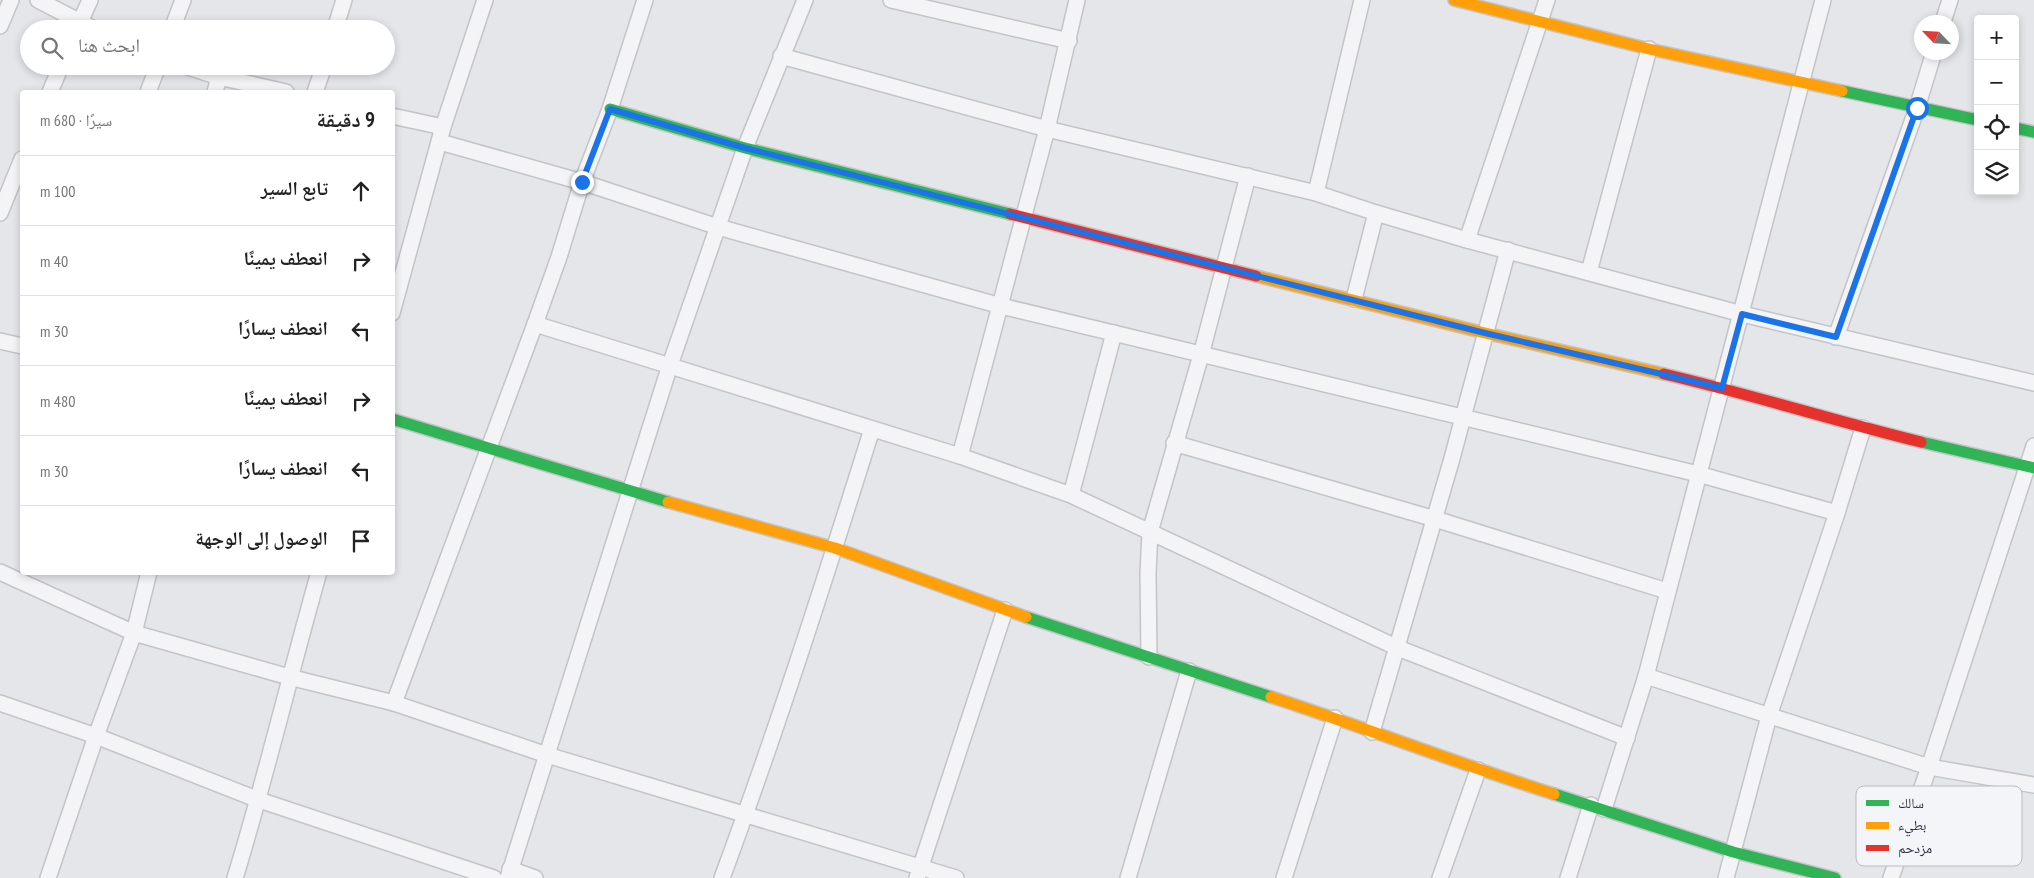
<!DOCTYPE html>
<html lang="ar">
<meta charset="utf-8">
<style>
:root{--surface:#fff;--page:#f6f6f6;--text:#222;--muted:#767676;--line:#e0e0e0}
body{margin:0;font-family:"PT Sans Narrow","Noto Naskh Arabic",sans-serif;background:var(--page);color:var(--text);direction:rtl}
.controls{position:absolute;right:15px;top:15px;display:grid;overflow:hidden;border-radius:5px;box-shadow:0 2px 8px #0003}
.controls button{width:45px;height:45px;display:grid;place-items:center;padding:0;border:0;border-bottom:1px solid var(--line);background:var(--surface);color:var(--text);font:25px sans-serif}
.compass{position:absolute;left:1914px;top:15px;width:45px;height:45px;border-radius:50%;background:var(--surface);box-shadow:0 2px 8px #0003;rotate:295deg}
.stop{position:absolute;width:15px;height:15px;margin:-11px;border:4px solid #1a73e8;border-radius:50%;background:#fff}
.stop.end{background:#1a73e8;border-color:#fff;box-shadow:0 1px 5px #0008}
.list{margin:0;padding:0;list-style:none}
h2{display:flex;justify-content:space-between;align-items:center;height:65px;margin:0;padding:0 20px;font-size:21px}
h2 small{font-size:16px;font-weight:400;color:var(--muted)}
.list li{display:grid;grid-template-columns:32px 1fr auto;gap:15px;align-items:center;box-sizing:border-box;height:70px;padding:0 20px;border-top:1px solid var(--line)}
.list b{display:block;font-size:19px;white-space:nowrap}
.list em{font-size:16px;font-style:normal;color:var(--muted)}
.icon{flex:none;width:28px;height:28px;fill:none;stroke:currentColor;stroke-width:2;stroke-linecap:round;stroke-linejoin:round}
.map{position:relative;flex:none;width:2034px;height:878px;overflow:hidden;direction:ltr}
.search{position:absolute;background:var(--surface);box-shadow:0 2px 8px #0003;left:20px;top:20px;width:375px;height:55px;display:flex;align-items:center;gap:12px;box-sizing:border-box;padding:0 18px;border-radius:28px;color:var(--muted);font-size:19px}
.panel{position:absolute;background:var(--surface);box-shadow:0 2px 8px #0003;left:20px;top:90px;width:375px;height:485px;border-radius:5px;direction:rtl}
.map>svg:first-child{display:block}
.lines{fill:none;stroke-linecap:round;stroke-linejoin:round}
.street-casing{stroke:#c3c4c7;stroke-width:18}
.fast-casing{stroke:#c3c4c7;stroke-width:14}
.slow-casing{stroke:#c3c4c7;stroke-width:14}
.jam-casing{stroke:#c3c4c7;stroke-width:14}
.street{stroke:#f4f4f6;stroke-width:15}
.fast{stroke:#30b455;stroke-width:11}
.slow{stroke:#ff9f0a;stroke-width:11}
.jam{stroke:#e5322d;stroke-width:11}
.route{stroke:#1a73e8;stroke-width:6}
.key{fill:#f3f5f8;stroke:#b7bac2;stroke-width:1}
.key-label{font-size:14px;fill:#2b3143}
</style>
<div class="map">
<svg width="2034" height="878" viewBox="0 0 2034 878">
<rect width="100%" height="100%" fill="#e5e6e9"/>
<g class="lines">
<g class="street-casing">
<g id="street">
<polyline points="38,0 94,29"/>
<polyline points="891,0 1069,41"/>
<polyline points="1943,22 1950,0"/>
<polyline points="0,26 11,0"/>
<polyline points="77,29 90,0"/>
<polyline points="172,29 183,0"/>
<polyline points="335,29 344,0"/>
<polyline points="781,56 1047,129 1316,193 1376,213 1467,240 1742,314 2034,383"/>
<polyline points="185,66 219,77 286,92"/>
<polyline points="50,92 61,66"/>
<polyline points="148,92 158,66"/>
<polyline points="215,92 219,77"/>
<polyline points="315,92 324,66"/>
<polyline points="392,116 443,127"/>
<polyline points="440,142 582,182 718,227 1001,306 1698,474 1837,513"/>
<polyline points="1316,193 1362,0"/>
<polyline points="0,213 22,159"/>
<polyline points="1467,240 1547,0"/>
<polyline points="1589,272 1649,49"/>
<polyline points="1354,299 1376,213"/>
<polyline points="392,313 443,127 485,0"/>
<polyline points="535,324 960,456 1071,495 1398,648 1627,738"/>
<polyline points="1836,337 1917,108 1934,52"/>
<polyline points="0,341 22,346"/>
<polyline points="1174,443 1435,519 1667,591"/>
<polyline points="960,456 1047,129 1077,0"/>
<polyline points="1071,495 1114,333"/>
<polyline points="0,572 134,633 289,677 394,703 547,755 956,878"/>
<polyline points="1149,657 1148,573 1150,532 1201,355 1248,176"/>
<polyline points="1646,676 1929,767 2034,785"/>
<polyline points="0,703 96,736 259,800 494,878"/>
<polyline points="394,703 535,324 559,257 582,182 610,109 645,0"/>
<polyline points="1372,732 1451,462 1508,250"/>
<polyline points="1604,809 1646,676 1823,0"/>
<polyline points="510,869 535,878"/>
<polyline points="48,878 96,736 134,633 149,572"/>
<path d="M235,878c31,-101 55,-204 84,-306"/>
<polyline points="508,878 670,365 745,148 805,0"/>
<path d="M722,878c55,-148 103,-299 150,-449"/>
<polyline points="917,878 1005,610"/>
<polyline points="1128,878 1189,671"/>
<polyline points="1284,878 1335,718"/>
<polyline points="1440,878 1478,770"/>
<polyline points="1568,878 1591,805"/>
<polyline points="1726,878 1769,716 1837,513 1863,428"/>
<polyline points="1891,878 1929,767 2034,446"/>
</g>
</g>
<g class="fast-casing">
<g id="fast">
<polyline points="1842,91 1978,120"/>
<polyline points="610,109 745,148 1010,214"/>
<polyline points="2015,128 2034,132"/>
<polyline points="392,419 668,502"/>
<polyline points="1921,442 2034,468"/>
<polyline points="1026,617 1271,697"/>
<polyline points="1554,794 1733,852 1835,878"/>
</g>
</g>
<g class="slow-casing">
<g id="slow">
<polyline points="1454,0 1649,49 1842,91"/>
<polyline points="1256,276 1485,333 1664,374"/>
<polyline points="668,502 835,548 1026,617"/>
<path d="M1271,697c95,31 188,67 283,97"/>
</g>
</g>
<g class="jam-casing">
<g id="jam">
<polyline points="1010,214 1256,276"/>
<path d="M1664,374c86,20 170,47 257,68"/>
</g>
</g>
<use href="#street" class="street"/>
<use href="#fast" class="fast"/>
<use href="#slow" class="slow"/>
<use href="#jam" class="jam"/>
</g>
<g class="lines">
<polyline class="route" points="582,182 610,109 745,148 1485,333 1722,388 1742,314 1836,337 1917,108"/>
</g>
<rect x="1856" y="786" width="166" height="80" rx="8" class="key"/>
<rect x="1866" y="800" width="23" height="6" fill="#30b455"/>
<rect x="1866" y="822" width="23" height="7" fill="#ff9f0a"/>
<rect x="1866" y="845" width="23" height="6" fill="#e5322d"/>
<g class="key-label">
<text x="1898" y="808">سالك</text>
<text x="1898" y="830">بطيء</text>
<text x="1898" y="853">مزدحم</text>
</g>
</svg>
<div class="controls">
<button>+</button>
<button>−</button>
<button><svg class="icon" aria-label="locate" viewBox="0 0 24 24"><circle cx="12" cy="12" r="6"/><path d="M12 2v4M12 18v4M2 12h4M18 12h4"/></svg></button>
<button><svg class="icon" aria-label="layers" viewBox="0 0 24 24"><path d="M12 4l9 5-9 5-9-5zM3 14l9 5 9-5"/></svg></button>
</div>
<svg class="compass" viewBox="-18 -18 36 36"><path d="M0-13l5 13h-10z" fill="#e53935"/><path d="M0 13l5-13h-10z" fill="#767676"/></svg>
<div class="stop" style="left:1917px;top:108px"></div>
<div class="stop end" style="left:582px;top:182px"></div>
<div class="search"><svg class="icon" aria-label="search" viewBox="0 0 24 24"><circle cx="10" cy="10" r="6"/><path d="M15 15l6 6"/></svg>ابحث هنا</div>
<section class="panel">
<h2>9 دقيقة<small>سيرًا · 680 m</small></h2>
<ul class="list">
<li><svg class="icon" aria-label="ahead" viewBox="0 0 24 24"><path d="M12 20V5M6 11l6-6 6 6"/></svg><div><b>تابع السير</b></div><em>100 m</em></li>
<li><svg class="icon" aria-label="right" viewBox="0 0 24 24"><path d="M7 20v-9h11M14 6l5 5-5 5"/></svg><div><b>انعطف يمينًا</b></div><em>40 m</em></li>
<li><svg class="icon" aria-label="left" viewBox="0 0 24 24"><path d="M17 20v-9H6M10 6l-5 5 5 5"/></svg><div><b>انعطف يسارًا</b></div><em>30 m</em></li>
<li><svg class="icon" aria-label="right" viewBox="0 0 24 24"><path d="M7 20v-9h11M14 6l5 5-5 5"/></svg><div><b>انعطف يمينًا</b></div><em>480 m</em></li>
<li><svg class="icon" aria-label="left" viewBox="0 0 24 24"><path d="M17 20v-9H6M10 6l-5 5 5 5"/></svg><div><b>انعطف يسارًا</b></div><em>30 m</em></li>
<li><svg class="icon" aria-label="arrive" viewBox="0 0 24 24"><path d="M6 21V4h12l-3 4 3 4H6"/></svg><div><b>الوصول إلى الوجهة</b></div></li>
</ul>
</section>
</div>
